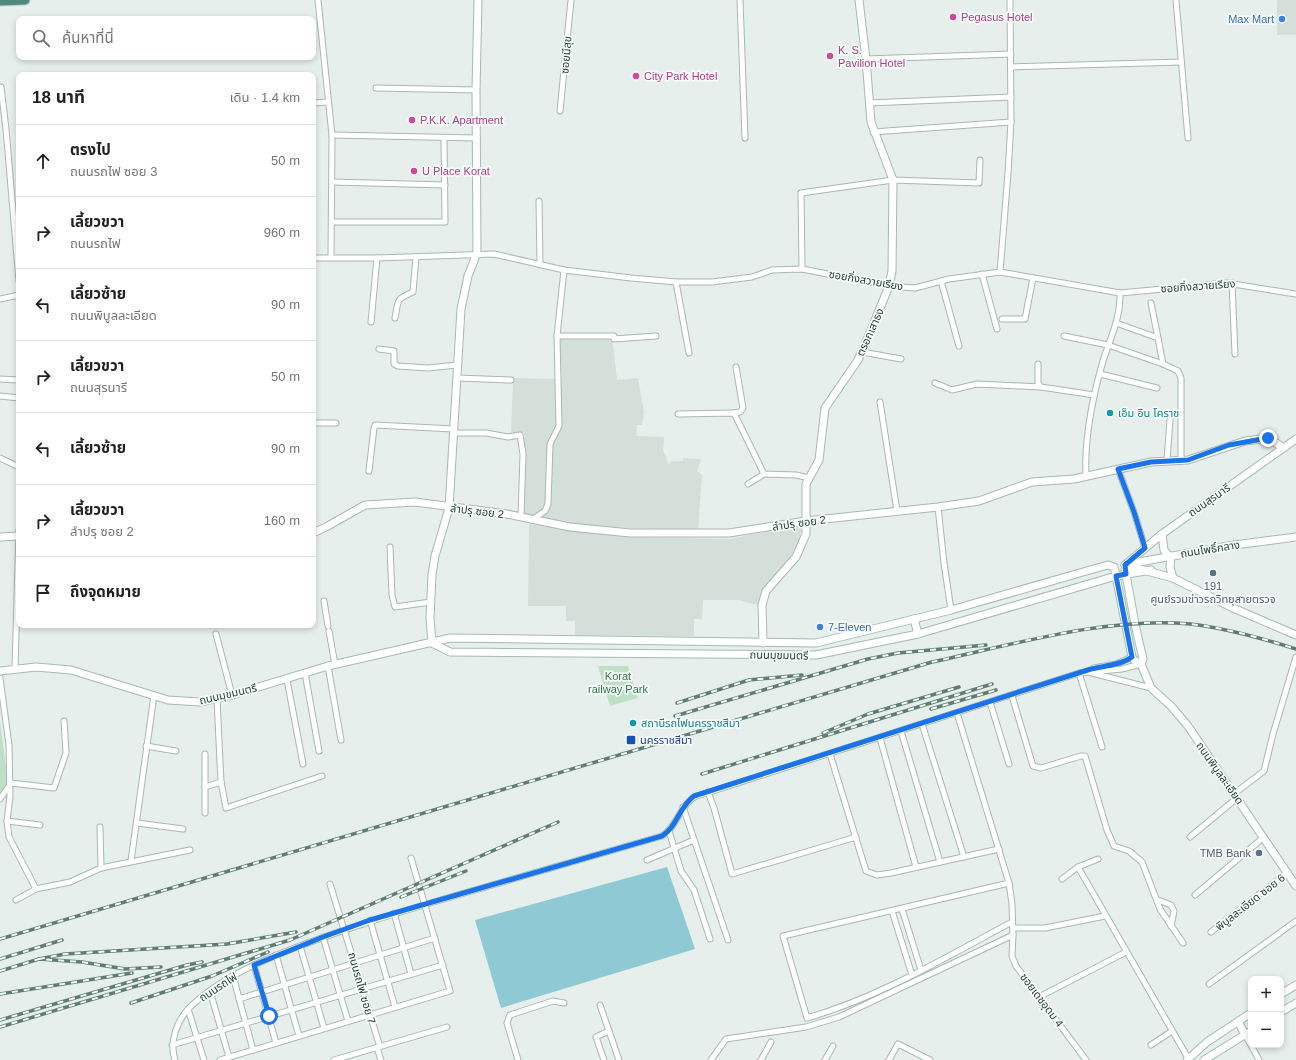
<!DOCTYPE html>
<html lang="th">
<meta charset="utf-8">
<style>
:root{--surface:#fff;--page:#f6f6f6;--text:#202124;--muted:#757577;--line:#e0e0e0}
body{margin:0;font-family:Helvetica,"Noto Sans Thai",sans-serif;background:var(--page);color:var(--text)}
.controls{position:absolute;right:12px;bottom:12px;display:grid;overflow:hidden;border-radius:8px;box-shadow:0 2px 6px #0003}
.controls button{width:36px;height:36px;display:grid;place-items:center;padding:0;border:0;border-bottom:1px solid var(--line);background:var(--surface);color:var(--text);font:20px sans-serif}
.stop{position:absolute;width:12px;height:12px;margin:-9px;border:3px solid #1a73e8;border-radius:50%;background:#fff}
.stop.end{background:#1a73e8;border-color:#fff;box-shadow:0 1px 4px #0008}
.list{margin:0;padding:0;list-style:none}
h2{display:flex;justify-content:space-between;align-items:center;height:52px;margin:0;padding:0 16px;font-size:17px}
h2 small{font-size:13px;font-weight:400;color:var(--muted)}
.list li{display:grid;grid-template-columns:26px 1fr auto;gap:12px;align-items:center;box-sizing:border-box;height:72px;padding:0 16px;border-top:1px solid var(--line)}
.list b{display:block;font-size:15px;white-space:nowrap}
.list p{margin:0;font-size:13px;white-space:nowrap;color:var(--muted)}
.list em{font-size:13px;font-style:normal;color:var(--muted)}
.icon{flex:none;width:22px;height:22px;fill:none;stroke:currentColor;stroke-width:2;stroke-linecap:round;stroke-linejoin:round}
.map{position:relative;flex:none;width:1296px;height:1060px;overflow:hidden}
.search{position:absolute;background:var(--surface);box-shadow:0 2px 6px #0003;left:16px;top:16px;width:300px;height:44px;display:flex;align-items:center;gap:10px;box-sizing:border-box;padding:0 14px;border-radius:8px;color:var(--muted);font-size:15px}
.panel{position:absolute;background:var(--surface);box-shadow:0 2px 6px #0003;left:16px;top:72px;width:300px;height:556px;border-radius:8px}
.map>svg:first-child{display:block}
.built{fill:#d4dfda}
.green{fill:#bfe0c8}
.water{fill:#8ec9d4}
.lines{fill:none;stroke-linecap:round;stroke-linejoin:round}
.minor-casing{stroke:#a8b8b2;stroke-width:7}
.tertiary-casing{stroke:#a8b8b2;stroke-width:9}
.secondary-casing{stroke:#a4bbb3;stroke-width:9}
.trunk-casing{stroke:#c2cac8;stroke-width:11}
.minor{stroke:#fff;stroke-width:5}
.tertiary{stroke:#fff;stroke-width:7}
.secondary{stroke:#fff;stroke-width:7}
.trunk{stroke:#4c8a7c;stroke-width:9}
.rail-casing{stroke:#5f7d75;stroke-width:3.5}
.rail{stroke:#f7fbf9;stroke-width:2;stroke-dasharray:6;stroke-linecap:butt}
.route{stroke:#1a73e8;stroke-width:5}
.hotel-dot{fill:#d1479c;stroke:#f7fbf9;stroke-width:1.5}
.shop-dot{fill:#3f7fe0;stroke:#f7fbf9;stroke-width:1.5}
.culture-dot{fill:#0f9aa8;stroke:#f7fbf9;stroke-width:1.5}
.service-dot{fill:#5c6f8a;stroke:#f7fbf9;stroke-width:1.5}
.transit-dot{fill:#1a4fb4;stroke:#f7fbf9;stroke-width:1.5}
.labels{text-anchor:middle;stroke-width:3.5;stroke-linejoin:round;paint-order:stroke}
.hotel-label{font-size:11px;fill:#b23c85;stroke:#f7fbf9;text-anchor:start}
.shop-label{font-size:11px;fill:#366cbe;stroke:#f7fbf9;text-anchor:end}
.street-label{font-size:11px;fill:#24423a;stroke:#f7fbf9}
.culture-label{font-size:11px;fill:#0d838f;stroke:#f7fbf9;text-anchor:start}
.service-label{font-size:11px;fill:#4e5e75;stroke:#f7fbf9}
.park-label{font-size:11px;fill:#2d7a4b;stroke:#f7fbf9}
.transit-label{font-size:11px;fill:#164399;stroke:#f7fbf9;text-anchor:start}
</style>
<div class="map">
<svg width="1296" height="1060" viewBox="0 0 1296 1060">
<rect width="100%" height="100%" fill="#e6efeb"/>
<g class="built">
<rect x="1277" y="0" width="19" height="35"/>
<polygon points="609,338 613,344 617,380 638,378 644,412 642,425 637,425 636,436 664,437 663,450 669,465 671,461 683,461 683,458 701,459 697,471 702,475 698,530 619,528 569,523 524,513 524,432 511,434 513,378 562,379 560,339"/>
<polygon points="529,524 624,537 730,539 803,524 797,548 763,591 757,605 739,600 703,600 702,619 694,619 694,636 575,635 575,621 566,621 566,606 528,606"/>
</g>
<g class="green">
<polygon points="598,666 628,666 638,698 610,706"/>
<polygon points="0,722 8,782 0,795"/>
</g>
<polygon class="water" points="667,867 695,949 501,1008 475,920"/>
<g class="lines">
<g class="minor-casing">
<g id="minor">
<polyline points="318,0 332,135 331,257"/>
<polyline points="740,0 745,138"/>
<polyline points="1176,0 1188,138"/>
<polyline points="866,59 1011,54"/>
<polyline points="1011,67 1181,62"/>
<polyline points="1,87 6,129 19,281"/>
<polyline points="376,88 476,90"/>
<polyline points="313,103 328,102"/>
<polyline points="869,103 1011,97"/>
<polyline points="560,111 571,0"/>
<polyline points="873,132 1011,122"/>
<polyline points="332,135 476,138"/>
<polyline points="332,182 445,185"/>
<polyline points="539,201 540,265"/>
<polyline points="332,222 445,222 444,138"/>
<polyline points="313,258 377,258 494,254 564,270 631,278 676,282 712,282 752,277 772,270 802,269 889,286 915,288 949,279 1000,272 1120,293 1227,283 1296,294"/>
<polyline points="802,269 801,193 893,180 979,183 980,160"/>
<polyline points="1000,272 1008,173 1011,122 1010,0"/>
<polyline points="982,274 997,329"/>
<polyline points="941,281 959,346"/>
<polyline points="676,282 689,353"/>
<polyline points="1232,283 1235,354"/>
<polyline points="0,299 19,295"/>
<polyline points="1151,303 1158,338"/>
<path d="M395,318c4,-19 0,-18 18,-26l3,-35"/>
<polyline points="1002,319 1025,319 1033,278"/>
<polyline points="371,322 377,258"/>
<polyline points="1116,323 1158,338 1163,364"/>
<polyline points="557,336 614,336"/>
<polyline points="1064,336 1108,345 1163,364 1178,371 1181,378 1181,461"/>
<polyline points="614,339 656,336"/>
<polyline points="379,349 394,351 394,364 398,366 428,368 457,365"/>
<polyline points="862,352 901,359"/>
<polyline points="1038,364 1038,383 1041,387 1094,395"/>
<polyline points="1100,374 1157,388"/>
<polyline points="457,378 511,380"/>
<polyline points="0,379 19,380"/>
<polyline points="935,383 952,390 977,384 1041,387"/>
<polyline points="0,396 19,398"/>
<polyline points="880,402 897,511"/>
<polyline points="734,413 740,412 743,408 736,367"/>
<polyline points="678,414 734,413 764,474 796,475 809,478"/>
<polyline points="313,423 336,423"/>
<polyline points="454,433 486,433 508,437 520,435 523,454 521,516"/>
<polyline points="0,458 19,467"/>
<polyline points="1167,460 1170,420"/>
<polyline points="1118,469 1134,512 1145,548"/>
<polyline points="369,471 374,428 375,425 454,429"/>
<path d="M1086,477c-2,-40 6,-78 17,-116 7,-22 18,-44 17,-68"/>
<polyline points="748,484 764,474"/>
<polyline points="938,507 944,563 951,610"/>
<polyline points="532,520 545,511 548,504 550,444 559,426 557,336 564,270"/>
<polyline points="390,547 392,595 395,607 431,602"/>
<polyline points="324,601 328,626"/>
<polyline points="329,631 335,665"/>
<polyline points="216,634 232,695"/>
<polyline points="328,666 341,740"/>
<polyline points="15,668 19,530"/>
<polyline points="1094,668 1116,664 1132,657"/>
<polyline points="305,673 319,751"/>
<polyline points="1079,673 1102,747"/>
<polyline points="1092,673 1151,688"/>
<polyline points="0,678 9,745 10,796 7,821 9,837 36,889"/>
<polyline points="287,680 303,764"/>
<polyline points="1012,696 1033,766 1041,768 1081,756 1085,756 1107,830 1114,846 1129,851 1142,862 1160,909 1183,943"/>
<polyline points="217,699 221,782 226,808 322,776"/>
<polyline points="990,702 1009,764"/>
<polyline points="922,724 964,857"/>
<polyline points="901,731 940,862"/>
<polyline points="880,738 916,867"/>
<polyline points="146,746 176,751"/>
<polyline points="830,754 866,871 877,875 891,873 999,849"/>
<polyline points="205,787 221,782"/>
<polyline points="708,792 714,808 732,874 856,837"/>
<polyline points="1235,793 1264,771 1273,734 1296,657"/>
<polyline points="0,799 11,783 54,788 66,753 64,721"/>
<polyline points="683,807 728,940"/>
<polyline points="205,813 205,754"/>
<polyline points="7,821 40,825"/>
<polyline points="137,823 183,829"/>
<polyline points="100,827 101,868"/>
<polyline points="669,831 681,871 694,890 710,939"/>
<polyline points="1190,837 1237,798"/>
<polyline points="647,860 694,840"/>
<polyline points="131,861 154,695"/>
<polyline points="1078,867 1188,1058"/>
<polyline points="1062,879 1078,867 1098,859"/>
<path d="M1009,883l-226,53 24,82c73,-21 139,-61 205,-96"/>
<polyline points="330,884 380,1047"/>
<polyline points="1195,895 1264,837"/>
<polyline points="16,900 36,889 70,882 101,868 190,850"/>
<polyline points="1158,900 1171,905 1174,911 1171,926"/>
<polyline points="902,909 921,970"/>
<polyline points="892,911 912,975"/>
<polyline points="394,913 411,974"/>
<polyline points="370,920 395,1007"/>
<polyline points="1013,928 1045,928 1105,916"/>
<polyline points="1211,932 1288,872"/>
<polyline points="1013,935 1012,956 1016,966 1086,1060"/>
<polyline points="323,937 348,1021"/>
<polyline points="300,946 324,1028"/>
<polyline points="276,955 299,1036"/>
<polyline points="254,965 276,1043"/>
<polyline points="233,976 253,1050"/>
<polyline points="1209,984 1296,921"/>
<polyline points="210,991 229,1057"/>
<polyline points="1039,997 1126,952"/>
<polyline points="239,999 435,938"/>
<polyline points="600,1005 619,1060"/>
<polyline points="188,1009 204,1060"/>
<polyline points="1245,1035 1251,1045"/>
<polyline points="172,1045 443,965"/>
<polyline points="1151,1045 1172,1031"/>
<polyline points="1251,1045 1259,1060"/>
<polyline points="377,1048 381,1060"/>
<path d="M175,1060c-6,-18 2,-40 15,-53 28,-27 66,-44 102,-58 51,-20 102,-35 155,-51 71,-21 143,-41 215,-62 15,-9 17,-29 32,-39l385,-124 43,-4 19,-5"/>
<polyline points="220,1060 450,991 411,858"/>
<polyline points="334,1060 447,1027"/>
<polyline points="518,1060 507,1023 510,1015 553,1001 564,1003"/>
<polyline points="604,1060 596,1037 609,1031"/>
<polyline points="711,1060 726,1039 806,1027 839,1017 1013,935 1012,904 1009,883 957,713"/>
<polyline points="761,1060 771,1042"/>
<polyline points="825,1060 833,1046"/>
<polyline points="889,1060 898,1044 930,1060"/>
</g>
</g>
<g class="tertiary-casing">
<g id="tertiary">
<polyline points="313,533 326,527 365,505 415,502 507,514 570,527 630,533 729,533 806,521 938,507 979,501 1032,482 1074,479 1151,462 1188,460 1245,441 1269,438 1282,447"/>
<polyline points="0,537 19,536"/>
<polyline points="432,643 430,618 432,575 435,556 449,508 461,309 468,276 477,253 476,90 478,0"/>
<polyline points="763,643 762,605 766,591 796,557 806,534 806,484 819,460 825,408 858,360 865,345 889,286 892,271 893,180 871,122 866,59 859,0"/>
</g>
</g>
<g class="secondary-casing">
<g id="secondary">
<polyline points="1162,534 1164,550 1169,556"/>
<polyline points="1171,556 1170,567 1173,578"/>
<polyline points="1128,564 1234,545 1296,537"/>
<polyline points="1125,565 1162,534 1296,439"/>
<polyline points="1125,565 1173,578 1233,608 1296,635"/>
<polyline points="1125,569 1135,624 1143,659 1141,664"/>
<polyline points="1115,571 1132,657 1135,661 1141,664 1151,688 1171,706 1188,726 1296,886"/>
<polyline points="914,619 918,634"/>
<polyline points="432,643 450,652 816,655 918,634 1116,576 1151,570"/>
<polyline points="0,671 36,667 71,670 168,700 200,702 232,695 328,666 450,638 816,643 951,610 1090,570 1108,565 1114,567"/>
<polyline points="1281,994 1296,985"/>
<polyline points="1281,1012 1296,1003"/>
<polyline points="1238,1021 1245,1035"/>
<polyline points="1187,1060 1207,1042 1251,1013"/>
<polyline points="1204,1060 1251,1031"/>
</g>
</g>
<g class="trunk-casing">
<polyline id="trunk" points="0,1 25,0"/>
</g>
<use href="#minor" class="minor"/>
<use href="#tertiary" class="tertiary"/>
<use href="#secondary" class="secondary"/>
<use href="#trunk" class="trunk"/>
<g class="rail-casing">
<g id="rail">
<polyline points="677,703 749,680 802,675"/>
<polyline points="931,709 996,690"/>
<polyline points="675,716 868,659 898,653 986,645"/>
<polyline points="823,733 868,714 959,687"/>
<polyline points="702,774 992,684"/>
<polyline points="401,897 466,871"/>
<path d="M0,939l932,-277c79,-17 178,-46 258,-38 36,4 71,14 106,25"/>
<polyline points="0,959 62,940"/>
<polyline points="39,959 65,954 227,944 296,932"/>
<polyline points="0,971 39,959 82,962 125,969 161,967"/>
<polyline points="0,994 132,973"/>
<polyline points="131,1003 212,976 268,952"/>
<polyline points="0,1020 187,965 202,962"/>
<polyline points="0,1027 290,940 558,822"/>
</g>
</g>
<use href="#rail" class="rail"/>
</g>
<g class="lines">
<path class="route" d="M269,1016l-15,-51 69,-28 47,-17 292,-84c15,-9 17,-29 32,-40l397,-127c13,-3 30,-4 41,-12l-16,-81 10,-2 -1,-9 20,-17 -11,-36 -16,-43 33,-7 37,-2 41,-15 39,-7"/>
</g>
<g class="hotel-dot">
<circle cx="953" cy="17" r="4"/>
<circle cx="830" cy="56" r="4"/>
<circle cx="636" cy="76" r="4"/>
<circle cx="412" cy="120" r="4"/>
<circle cx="414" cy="171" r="4"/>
</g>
<g class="shop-dot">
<circle cx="1282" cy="19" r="4"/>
<circle cx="820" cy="627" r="4"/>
</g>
<g class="culture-dot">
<circle cx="1110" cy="413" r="4"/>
<circle cx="633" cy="723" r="4"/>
</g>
<g class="service-dot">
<circle cx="1213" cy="573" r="4"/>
<circle cx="1259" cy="853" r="4"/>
</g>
<rect class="transit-dot" x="626" y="735" width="10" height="10" rx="2"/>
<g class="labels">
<g class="hotel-label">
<text x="961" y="21">Pegasus Hotel</text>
<text x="838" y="54">K. S.<tspan x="838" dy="13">Pavilion Hotel</tspan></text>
<text x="644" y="80">City Park Hotel</text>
<text x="420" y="124">P.K.K. Apartment</text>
<text x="422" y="175">U Place Korat</text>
</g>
<g class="shop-label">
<text x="1274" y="23">Max Mart</text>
<text x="828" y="631" text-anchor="start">7-Eleven</text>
</g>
<g class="street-label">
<text transform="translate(566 55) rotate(-85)" y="4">ซอยมีสุข</text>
<text transform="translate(866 280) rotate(10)" y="4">ซอยกิ่งสวายเรียง</text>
<text transform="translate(1198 286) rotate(-4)" y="4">ซอยกิ่งสวายเรียง</text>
<text transform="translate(870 332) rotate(-66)" y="4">ตรอกเสาธง</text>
<text transform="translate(1209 500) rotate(-35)" y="4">ถนนสุรนารี</text>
<text transform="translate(477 511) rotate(7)" y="4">ลำปรุ ซอย 2</text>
<text transform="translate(799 523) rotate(-8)" y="4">ลำปรุ ซอย 2</text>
<text transform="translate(1210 549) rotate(-9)" y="4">ถนนโพธิ์กลาง</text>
<text transform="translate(779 655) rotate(1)" y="4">ถนนมุขมนตรี</text>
<text transform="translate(228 694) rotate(-13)" y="4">ถนนมุขมนตรี</text>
<text transform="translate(1220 773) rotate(55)" y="4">ถนนพิบูลละเอียด</text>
<text transform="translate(1250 902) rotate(-38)" y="4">พิบูลละเอียด ซอย 6</text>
<text transform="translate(218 987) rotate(-33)" y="4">ถนนรถไฟ</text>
<text transform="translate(362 988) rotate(74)" y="4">ถนนรถไฟ ซอย 7</text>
<text transform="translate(1042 1000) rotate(53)" y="4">ซอยเดชอุดม 4</text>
</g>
<g class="culture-label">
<text x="1118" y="417">เอ็ม อิน โคราช</text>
<text x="641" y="727">สถานีรถไฟนครราชสีมา</text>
</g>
<g class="service-label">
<text x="1213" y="590">191<tspan x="1213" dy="13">ศูนย์รวมข่าวรถวิทยุสายตรวจ</tspan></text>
<text x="1251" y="857" text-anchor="end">TMB Bank</text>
</g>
<g class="park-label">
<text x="618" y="680">Korat<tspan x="618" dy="13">railway Park</tspan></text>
</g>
<g class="transit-label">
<text x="640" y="744">นครราชสีมา</text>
</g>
</g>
</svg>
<div class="controls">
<button>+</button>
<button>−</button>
</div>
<div class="stop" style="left:269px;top:1016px"></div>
<div class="stop end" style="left:1268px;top:438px"></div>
<div class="search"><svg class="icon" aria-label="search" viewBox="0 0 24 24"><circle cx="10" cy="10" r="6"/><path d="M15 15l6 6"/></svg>ค้นหาที่นี่</div>
<section class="panel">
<h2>18 นาที<small>เดิน · 1.4 km</small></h2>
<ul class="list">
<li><svg class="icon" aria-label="ahead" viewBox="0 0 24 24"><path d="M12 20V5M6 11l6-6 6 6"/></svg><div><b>ตรงไป</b><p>ถนนรถไฟ ซอย 3</p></div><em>50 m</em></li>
<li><svg class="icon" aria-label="right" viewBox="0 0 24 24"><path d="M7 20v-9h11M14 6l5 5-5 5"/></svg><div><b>เลี้ยวขวา</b><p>ถนนรถไฟ</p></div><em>960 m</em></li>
<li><svg class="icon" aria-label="left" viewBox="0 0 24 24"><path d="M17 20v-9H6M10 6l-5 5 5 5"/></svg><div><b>เลี้ยวซ้าย</b><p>ถนนพิบูลละเอียด</p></div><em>90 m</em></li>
<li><svg class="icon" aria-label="right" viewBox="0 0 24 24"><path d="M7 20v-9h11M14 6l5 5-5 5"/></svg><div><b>เลี้ยวขวา</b><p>ถนนสุรนารี</p></div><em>50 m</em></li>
<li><svg class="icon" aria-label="left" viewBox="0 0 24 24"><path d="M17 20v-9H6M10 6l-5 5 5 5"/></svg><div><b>เลี้ยวซ้าย</b></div><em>90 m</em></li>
<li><svg class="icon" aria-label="right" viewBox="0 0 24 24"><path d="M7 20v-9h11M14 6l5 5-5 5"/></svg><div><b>เลี้ยวขวา</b><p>ลำปรุ ซอย 2</p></div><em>160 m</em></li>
<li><svg class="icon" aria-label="arrive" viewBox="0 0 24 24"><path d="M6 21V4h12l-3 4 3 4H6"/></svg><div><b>ถึงจุดหมาย</b></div></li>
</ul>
</section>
</div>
